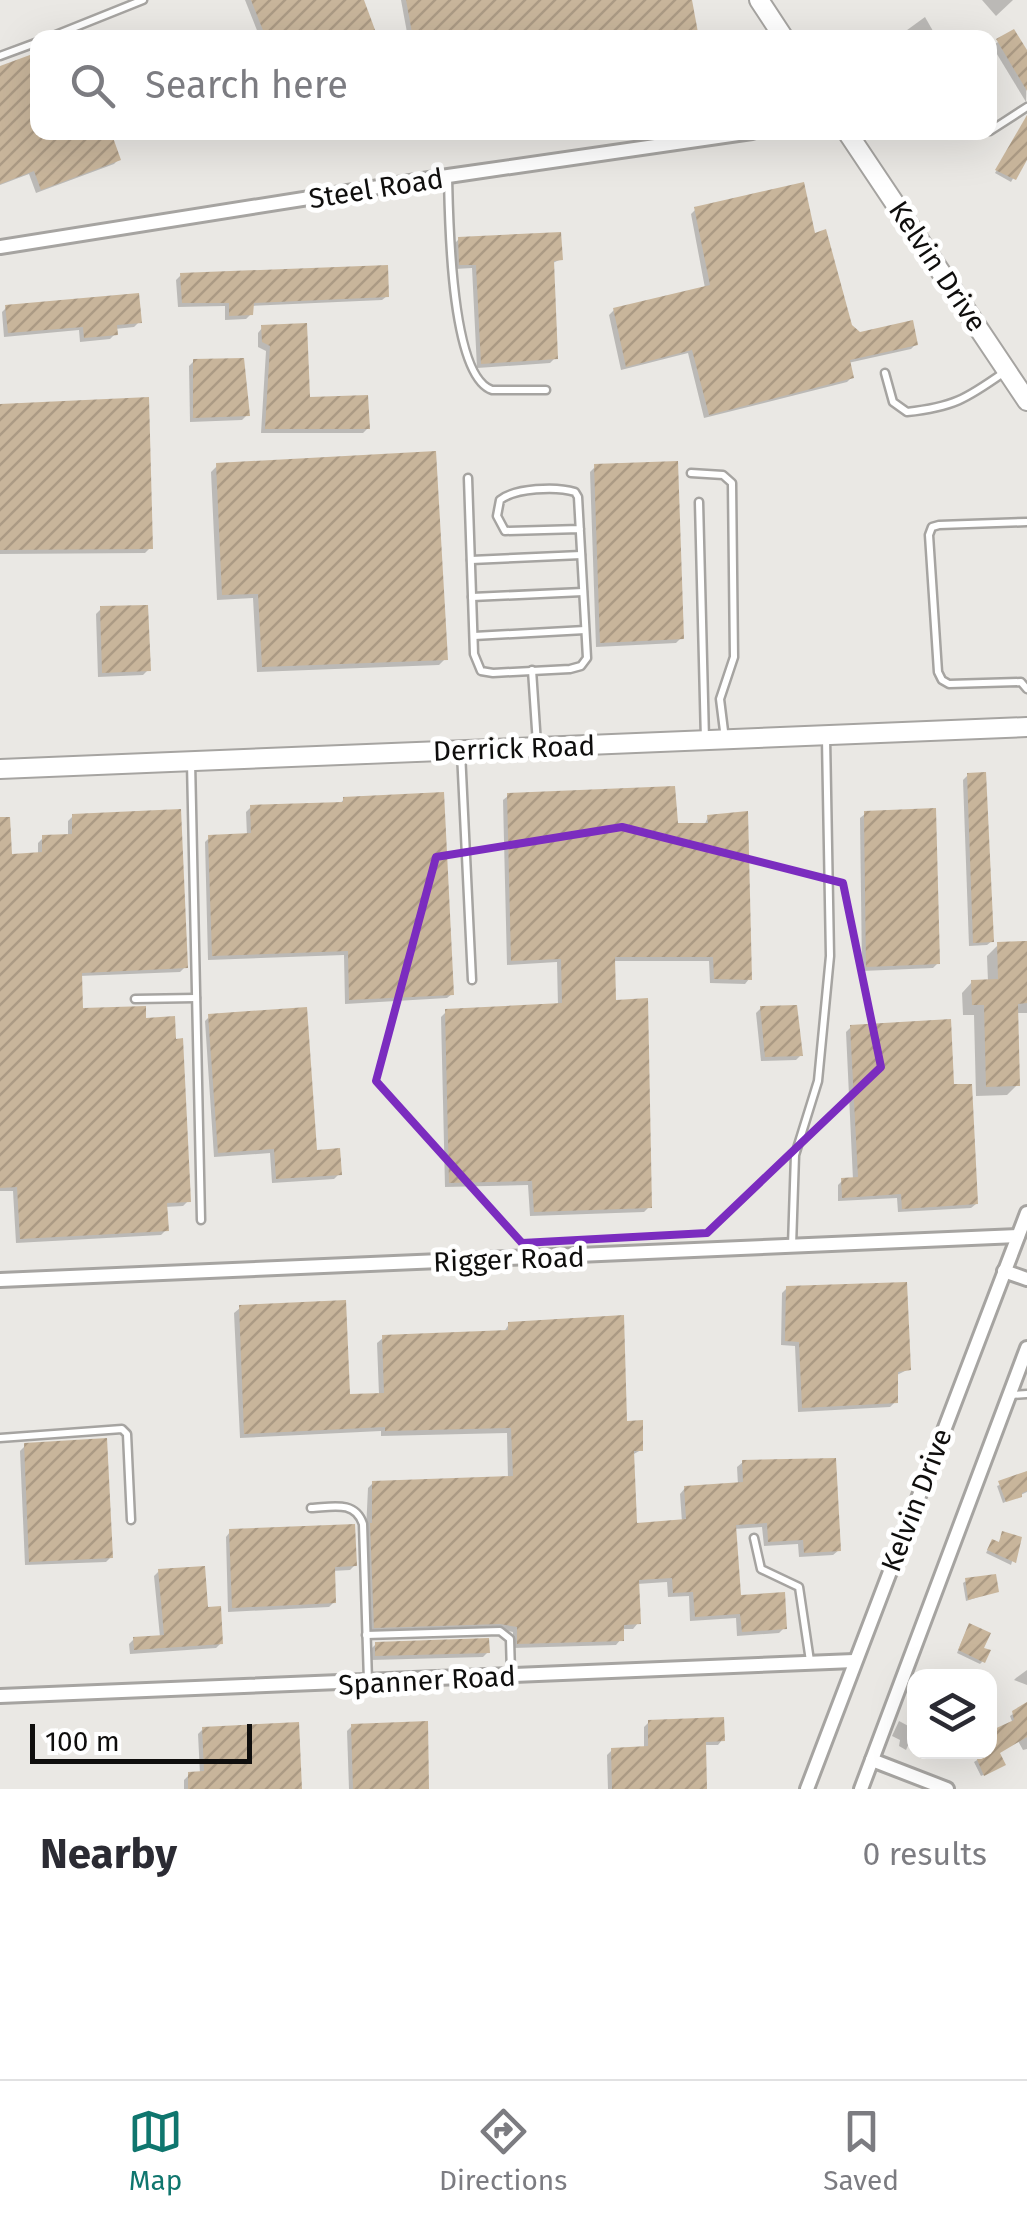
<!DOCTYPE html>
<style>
:root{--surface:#fff;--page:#f7f7f7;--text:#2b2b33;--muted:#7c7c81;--line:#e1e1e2;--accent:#0f766e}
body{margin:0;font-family:"Fira Sans",sans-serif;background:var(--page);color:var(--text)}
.controls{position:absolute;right:30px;bottom:30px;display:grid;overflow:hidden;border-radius:20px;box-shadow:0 10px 40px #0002}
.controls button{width:90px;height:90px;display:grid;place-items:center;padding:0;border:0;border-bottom:2px solid var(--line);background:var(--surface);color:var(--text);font:50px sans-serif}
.scale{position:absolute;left:30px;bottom:25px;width:222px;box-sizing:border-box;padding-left:10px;border:5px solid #0f0e0d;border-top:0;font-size:28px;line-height:35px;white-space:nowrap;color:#0f0e0d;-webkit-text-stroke:8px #fff;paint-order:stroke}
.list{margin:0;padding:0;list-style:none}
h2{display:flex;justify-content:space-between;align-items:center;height:130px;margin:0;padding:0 40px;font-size:42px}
h2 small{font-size:32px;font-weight:400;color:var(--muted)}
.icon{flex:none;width:55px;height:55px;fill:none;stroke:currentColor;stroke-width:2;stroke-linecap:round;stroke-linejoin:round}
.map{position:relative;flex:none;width:1027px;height:1789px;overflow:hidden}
.search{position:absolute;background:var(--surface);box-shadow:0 10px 40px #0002;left:30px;right:30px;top:30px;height:110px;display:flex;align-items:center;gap:25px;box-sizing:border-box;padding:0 35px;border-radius:20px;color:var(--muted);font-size:38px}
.sheet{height:290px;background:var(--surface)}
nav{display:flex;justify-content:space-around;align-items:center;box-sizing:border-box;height:140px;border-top:2px solid var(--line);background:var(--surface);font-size:28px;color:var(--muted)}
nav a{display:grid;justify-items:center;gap:5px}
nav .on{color:var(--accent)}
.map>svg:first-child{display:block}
.shadow{fill:#0003}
.building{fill:url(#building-hatch)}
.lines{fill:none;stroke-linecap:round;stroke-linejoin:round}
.service-casing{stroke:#a6a4a1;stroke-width:11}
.minor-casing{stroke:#a6a4a1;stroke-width:18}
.tertiary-casing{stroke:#a6a4a1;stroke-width:22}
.service{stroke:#fff;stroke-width:6}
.minor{stroke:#fff;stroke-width:12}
.tertiary{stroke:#fff;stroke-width:18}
.marked{fill:none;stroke:#7b2cbf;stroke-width:8;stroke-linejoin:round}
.labels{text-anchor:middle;stroke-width:10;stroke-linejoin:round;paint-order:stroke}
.street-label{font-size:28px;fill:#0f0e0d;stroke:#fff}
</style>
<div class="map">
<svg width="1027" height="1789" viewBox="0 0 1027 1789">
<defs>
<pattern id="building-hatch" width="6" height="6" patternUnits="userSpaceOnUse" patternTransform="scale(2.5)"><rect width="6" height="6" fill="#c8b59b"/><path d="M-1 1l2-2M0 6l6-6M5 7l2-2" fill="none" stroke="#ab9a84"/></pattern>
</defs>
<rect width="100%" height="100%" fill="#eae8e4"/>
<g class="shadow">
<polygon points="245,0 361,0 376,38 260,38"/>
<polygon points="401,0 689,0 696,38 408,38"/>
<polygon points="982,0 1013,0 996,16"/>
<polygon points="925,17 937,38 906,38 903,33"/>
<polygon points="1013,32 1027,55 1026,102 992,46"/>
<polygon points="0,68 38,132 118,160 114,164 36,193 29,174 0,185"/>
<polygon points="1027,119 1027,154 1011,182 995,173"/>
<polygon points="696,209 813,236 850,326 859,335 916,344 911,349 848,363 852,377 847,382 704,418 688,353 621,370 609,315 614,310 705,288 691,214"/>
<polygon points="459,239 561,259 551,264 555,358 550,363 477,368 472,268 455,269 454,244"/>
<polygon points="181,275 387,296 382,300 251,306 251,314 246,319 225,320 225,306 178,307 176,280"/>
<polygon points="7,307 139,322 134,327 115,329 115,334 110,339 80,342 79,330 4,337 2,312"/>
<polygon points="262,328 308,400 368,428 363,433 261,433 266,351 258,347 258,333"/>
<polygon points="194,361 247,415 242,420 190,422 189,366"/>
<polygon points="0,406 150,548 145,553 0,554"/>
<polygon points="217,466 445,659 439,665 257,672 253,598 217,600 211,472"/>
<polygon points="595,467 681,638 676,643 596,647 590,472"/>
<polygon points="101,609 148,670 143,675 98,677 96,614"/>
<polygon points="968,775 992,941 987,945 969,946 963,780"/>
<polygon points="508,796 676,825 704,826 708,817 749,979 745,984 710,983 709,961 612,961 614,1003 649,1207 644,1212 530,1216 528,1185 445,1187 441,1017 446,1012 558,1006 557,962 507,965 503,800"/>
<polygon points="344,799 452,994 447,998 345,1004 344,955 208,960 205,842 210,837 247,836 246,812 251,807 339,805"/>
<polygon points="865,814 938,963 933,968 862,971 860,818"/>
<polygon points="73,816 185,967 180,972 79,976 80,1011 188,1201 183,1206 165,1207 166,1230 161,1235 16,1243 13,1191 0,1191 0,828 9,856 38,855 38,843 43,838 68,837 68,821"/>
<polygon points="1027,943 1027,1013 1015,1013 1017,1085 1007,1095 976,1096 974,1015 963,1015 962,993 972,982 988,982 987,956 998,945"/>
<polygon points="761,1008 801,1055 796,1060 761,1061 756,1013"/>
<polygon points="210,1016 314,1152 339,1174 334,1179 272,1183 270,1153 214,1157 205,1021"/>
<polygon points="851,1027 952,1087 976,1204 971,1208 898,1212 897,1198 838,1201 838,1185 843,1180 853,1180 846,1032"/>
<polygon points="787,1288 909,1369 895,1376 895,1402 890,1407 798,1412 795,1346 781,1345 782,1293"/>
<polygon points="240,1308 348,1397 379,1395 377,1343 383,1338 504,1332 509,1324 624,1424 641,1450 632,1455 634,1526 682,1522 680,1494 685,1488 738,1485 737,1467 743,1462 839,1550 833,1555 799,1557 798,1544 764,1546 762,1527 734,1529 739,1598 784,1628 779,1633 737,1636 736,1618 690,1621 689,1596 668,1597 667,1582 637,1584 638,1623 633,1629 621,1629 621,1639 616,1645 513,1648 513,1632 493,1628 370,1632 366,1531 368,1488 373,1483 508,1479 507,1433 381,1436 381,1431 240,1438 234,1313"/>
<polygon points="25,1446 111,1557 106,1562 25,1565 20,1451"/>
<polygon points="1027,1474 1027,1492 1003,1503 997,1486"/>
<polygon points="230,1532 355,1565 350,1570 332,1571 334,1602 329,1607 228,1612 226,1537"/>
<polygon points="1003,1534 1019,1539 1011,1565 986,1553 990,1545 998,1544"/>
<polygon points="159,1571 205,1610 221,1643 216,1648 130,1654 129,1644 134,1639 160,1637 154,1576"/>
<polygon points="966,1581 997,1591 966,1601 963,1583"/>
<polygon points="967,1629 980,1649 983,1661 980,1664 957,1653"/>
<polygon points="376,1644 488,1652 483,1657 371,1660 371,1649"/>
<polygon points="1027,1670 1027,1685 1014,1680 1016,1678"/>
<polygon points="1027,1705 1027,1749 1023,1750 1018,1741 997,1753 1000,1767 981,1776 974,1762 985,1755 983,1752 990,1752 990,1737 1013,1724 1010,1716"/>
<polygon points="899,1721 914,1729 914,1742 910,1741 906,1750 899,1746 900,1740 892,1736"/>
<polygon points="649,1722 722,1740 718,1745 704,1745 705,1789 608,1789 607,1755 612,1750 644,1749 644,1727"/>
<polygon points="352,1726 426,1789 349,1789 347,1731"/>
<polygon points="203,1729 300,1789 184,1789 184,1780 189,1775 200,1774 198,1734"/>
</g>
<g class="building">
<polygon points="251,0 364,0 378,38 266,38"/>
<polygon points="406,0 692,0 699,38 413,38"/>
<polygon points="1014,29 1027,50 1027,91 996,39"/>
<polygon points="38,52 38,132 111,132 121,160 41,190 34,171 0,184 0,66"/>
<polygon points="1027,115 1027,160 1016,180 995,170"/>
<polygon points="804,182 815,233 826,229 852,325 860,332 913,320 918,345 850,360 854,378 709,415 692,350 626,367 613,308 710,285 694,207"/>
<polygon points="561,232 563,260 554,261 558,359 481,364 476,265 459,265 458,237"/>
<polygon points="388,265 389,297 254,303 253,315 229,316 229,303 182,303 180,273"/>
<polygon points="139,293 142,323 117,325 118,335 84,338 83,327 8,333 5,305"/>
<polygon points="307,323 310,397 368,395 370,429 265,429 270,346 262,342 261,325"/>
<polygon points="244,358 250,416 193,418 193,359"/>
<polygon points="149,397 153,549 0,550 0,404"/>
<polygon points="436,451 448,660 262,667 258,594 222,595 216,463"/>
<polygon points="678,461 684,639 600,643 594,464"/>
<polygon points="148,605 151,671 102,673 100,606"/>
<polygon points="986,772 994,942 973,943 967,773"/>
<polygon points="675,786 678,823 708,823 707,815 748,811 752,980 714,979 713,957 615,957 616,1000 648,998 652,1208 534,1212 532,1181 449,1183 445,1009 562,1003 561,959 511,961 507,793"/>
<polygon points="444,792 454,995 349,1000 348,951 212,956 208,835 251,833 250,805 343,802 343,797"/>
<polygon points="936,808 940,964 866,967 864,811"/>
<polygon points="181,809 188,968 82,973 83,1008 146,1006 146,1018 175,1016 176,1039 183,1038 191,1202 167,1203 169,1231 20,1239 17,1187 0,1188 0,817 10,817 12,854 42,852 42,835 72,834 72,814"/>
<polygon points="1027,941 1027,1003 1018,1004 1020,1086 986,1087 984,1005 972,1005 971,980 998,979 997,942"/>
<polygon points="797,1005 803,1056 765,1057 760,1006"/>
<polygon points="307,1007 317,1150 340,1148 342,1175 276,1179 274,1149 218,1153 208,1014"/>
<polygon points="951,1019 954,1084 972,1084 978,1204 902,1209 901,1194 842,1198 841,1178 858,1177 850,1025"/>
<polygon points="907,1282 911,1370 898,1372 898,1403 802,1408 799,1342 785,1341 786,1286"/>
<polygon points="346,1300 350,1394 384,1393 382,1335 508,1330 508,1322 624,1315 627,1421 643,1420 643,1451 634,1451 637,1523 686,1519 684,1486 743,1482 742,1460 836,1458 841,1551 804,1553 803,1540 768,1542 767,1523 736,1525 741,1595 785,1592 787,1629 742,1632 740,1614 695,1617 693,1592 673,1593 672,1578 639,1580 641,1624 624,1625 624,1641 517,1644 517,1627 500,1624 374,1628 370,1523 372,1523 372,1481 513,1476 511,1428 385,1431 385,1427 244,1434 239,1305"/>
<polygon points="107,1438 113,1558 29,1562 24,1443"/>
<polygon points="1027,1471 1027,1491 1022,1493 1022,1497 1006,1502 998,1481"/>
<polygon points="355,1524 357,1566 335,1567 336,1603 232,1608 229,1529"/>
<polygon points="1002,1531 1022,1537 1016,1563 987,1550 992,1539 999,1542"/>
<polygon points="205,1566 208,1607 221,1606 223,1644 134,1650 133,1637 164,1635 158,1569"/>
<polygon points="996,1574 999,1592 968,1600 965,1578"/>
<polygon points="969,1623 991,1633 984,1648 991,1650 985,1663 958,1650"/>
<polygon points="489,1638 490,1653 375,1656 375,1642"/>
<polygon points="1027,1702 1027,1737 1000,1753 1006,1765 984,1776 976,1757 990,1752 990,1731 1014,1720 1012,1711"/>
<polygon points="724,1717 725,1741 706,1742 707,1789 612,1789 611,1748 648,1746 648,1720"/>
<polygon points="428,1721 429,1789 353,1789 351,1724"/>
<polygon points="299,1722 302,1789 188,1789 188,1772 204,1771 202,1727"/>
</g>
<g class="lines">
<g class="service-casing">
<g id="service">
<polyline points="48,38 143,0"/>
<polyline points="0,56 38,42"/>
<polyline points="990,131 1027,107"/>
<path d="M448,177c1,40 2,199 44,213h54"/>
<path d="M885,373l8,29 14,10c46,-5 59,-13 96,-39"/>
<polyline points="691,473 723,475 732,483 734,657 720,699 725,739"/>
<path d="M468,478l6,176 7,17 12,2 77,-4 11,-3 6,-8 -9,-161 -3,-5c-19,-6 -60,-4 -75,8l-3,16 8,15 75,-2"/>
<polyline points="699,502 705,740"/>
<polyline points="1027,522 939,525 932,527 929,535 938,672 942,680 949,684 1021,682 1027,689"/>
<polyline points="471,560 581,555"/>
<polyline points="472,597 583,592"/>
<polyline points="474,636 585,630"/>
<polyline points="532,670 537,744"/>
<polyline points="461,752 472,980"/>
<polyline points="191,762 201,1220"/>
<polyline points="135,999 196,998"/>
<polyline points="792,1246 795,1155 818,1081 830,956 826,738"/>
<polyline points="1010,1395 1027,1394"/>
<polyline points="0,1438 122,1429 127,1434 131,1520"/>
<path d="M311,1508c21,-1 44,-8 52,16l5,157"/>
<polyline points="754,1538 761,1569 799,1587 810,1661"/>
<polyline points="366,1635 500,1631 510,1639 511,1674"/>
</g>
</g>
<g class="minor-casing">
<g id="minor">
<polyline points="0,247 448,176 752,132"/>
<polyline points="1004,1271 1027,1279"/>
<polyline points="0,1280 1018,1236"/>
<polyline points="0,1696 854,1661"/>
<polyline points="872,1760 947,1789"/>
<polyline points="807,1789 1027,1213"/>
<polyline points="861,1789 1027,1348"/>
</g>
</g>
<g class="tertiary-casing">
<g id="tertiary">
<polyline points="759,0 784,38"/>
<polyline points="847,132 1027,401"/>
<polyline points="0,769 1027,727"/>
</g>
</g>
<use href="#service" class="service"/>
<use href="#minor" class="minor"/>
<use href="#tertiary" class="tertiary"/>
</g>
<path class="marked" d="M622,827l221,56 38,184 -174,166 -185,10 -146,-162 60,-224z"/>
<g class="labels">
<g class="street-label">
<text transform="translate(376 188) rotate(-9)" y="10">Steel Road</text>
<text transform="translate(938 266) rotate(56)" y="10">Kelvin Drive</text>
<text transform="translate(514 748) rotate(-2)" y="10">Derrick Road</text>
<text transform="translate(509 1259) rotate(-2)" y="10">Rigger Road</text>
<text transform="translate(916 1500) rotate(-69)" y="10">Kelvin Drive</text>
<text transform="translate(427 1680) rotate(-3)" y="10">Spanner Road</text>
</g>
</g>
</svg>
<div class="controls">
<button><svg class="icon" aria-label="layers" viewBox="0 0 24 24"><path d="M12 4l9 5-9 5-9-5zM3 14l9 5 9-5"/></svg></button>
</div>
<div class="scale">100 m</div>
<div class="search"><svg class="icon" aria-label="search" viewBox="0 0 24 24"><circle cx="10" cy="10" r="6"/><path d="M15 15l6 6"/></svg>Search here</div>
</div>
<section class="sheet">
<h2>Nearby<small>0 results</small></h2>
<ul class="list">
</ul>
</section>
<nav>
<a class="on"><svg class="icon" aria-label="map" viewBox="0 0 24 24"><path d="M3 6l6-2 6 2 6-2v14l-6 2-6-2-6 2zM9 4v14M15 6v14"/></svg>Map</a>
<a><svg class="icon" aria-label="directions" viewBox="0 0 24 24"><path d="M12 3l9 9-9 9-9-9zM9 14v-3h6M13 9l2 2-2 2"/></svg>Directions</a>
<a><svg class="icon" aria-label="saved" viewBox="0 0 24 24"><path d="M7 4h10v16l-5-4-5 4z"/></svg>Saved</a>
</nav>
